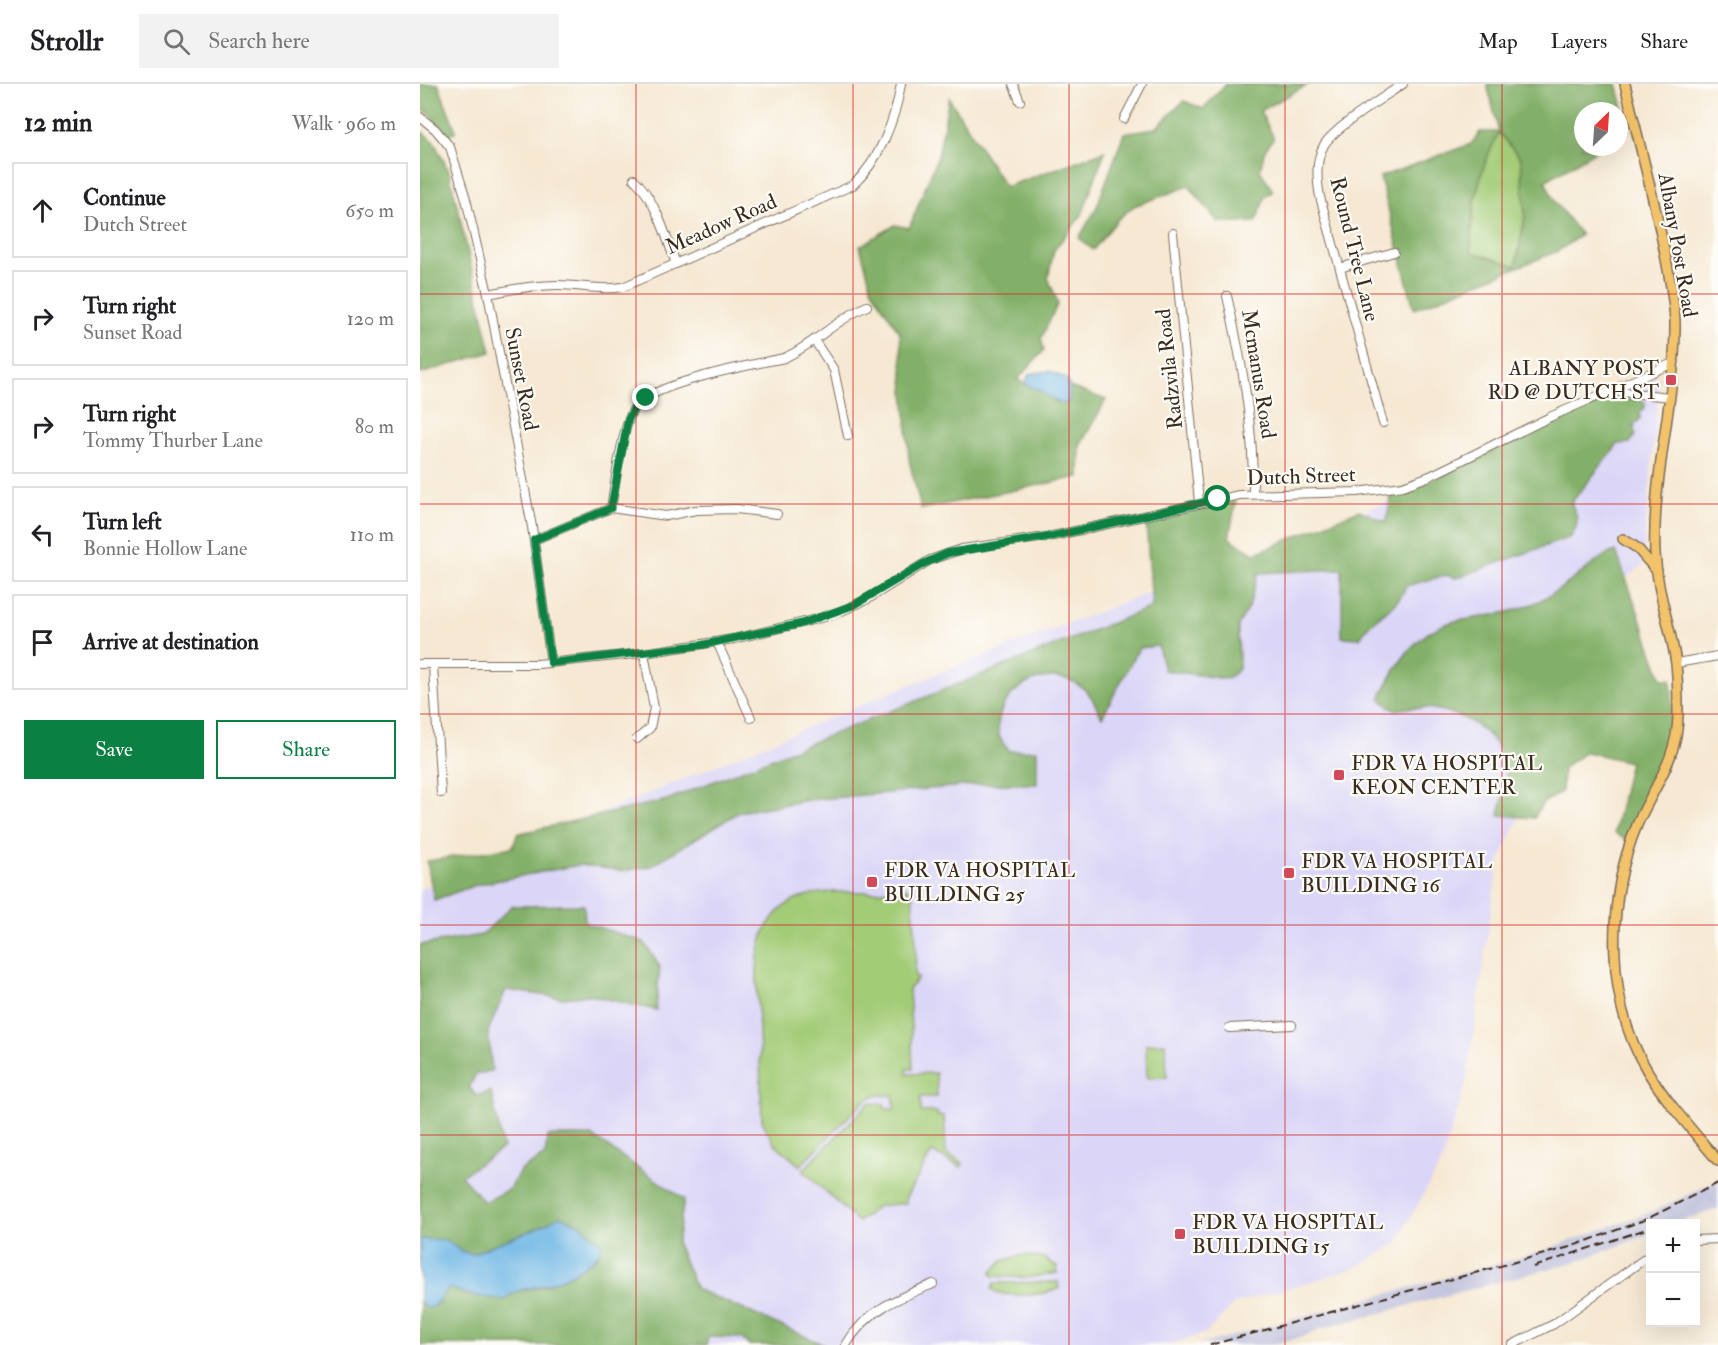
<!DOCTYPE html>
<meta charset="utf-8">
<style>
:root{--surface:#fff;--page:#f2f2f2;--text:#202124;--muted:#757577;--line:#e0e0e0;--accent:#0b8043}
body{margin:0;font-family:"IM FELL Double Pica",serif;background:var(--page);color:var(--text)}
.controls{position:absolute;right:18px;bottom:18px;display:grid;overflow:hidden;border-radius:0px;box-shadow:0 6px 24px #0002}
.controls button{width:54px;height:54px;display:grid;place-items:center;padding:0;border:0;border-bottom:2px solid var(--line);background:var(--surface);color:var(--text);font:30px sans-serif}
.compass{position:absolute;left:1154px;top:18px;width:54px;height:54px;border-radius:50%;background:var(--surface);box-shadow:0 6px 24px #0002;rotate:25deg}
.stop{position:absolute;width:18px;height:18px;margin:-14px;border:4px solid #0b8043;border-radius:50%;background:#fff}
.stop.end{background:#0b8043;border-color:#fff;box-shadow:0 2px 6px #0008}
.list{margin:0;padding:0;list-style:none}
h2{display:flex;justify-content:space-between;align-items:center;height:78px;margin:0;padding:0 24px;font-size:26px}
h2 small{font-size:20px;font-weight:400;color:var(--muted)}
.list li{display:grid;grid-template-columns:39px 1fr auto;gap:18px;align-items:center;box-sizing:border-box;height:96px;margin:0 12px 12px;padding:0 12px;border:2px solid var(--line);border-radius:0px}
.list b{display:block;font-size:22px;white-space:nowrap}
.list p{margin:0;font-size:20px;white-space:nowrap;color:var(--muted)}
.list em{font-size:20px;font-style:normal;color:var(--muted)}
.actions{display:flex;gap:12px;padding:18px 24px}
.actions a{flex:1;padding:14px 0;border:2px solid var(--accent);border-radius:0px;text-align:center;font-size:21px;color:var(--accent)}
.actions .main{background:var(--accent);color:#fff}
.icon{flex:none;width:33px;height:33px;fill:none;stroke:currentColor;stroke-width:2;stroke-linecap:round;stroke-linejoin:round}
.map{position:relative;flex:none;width:1298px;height:1261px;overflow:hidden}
header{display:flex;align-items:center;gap:36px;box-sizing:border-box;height:84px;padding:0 30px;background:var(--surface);border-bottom:2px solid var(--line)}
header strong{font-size:28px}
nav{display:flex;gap:33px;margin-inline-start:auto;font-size:21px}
.search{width:420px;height:54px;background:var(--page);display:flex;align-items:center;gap:15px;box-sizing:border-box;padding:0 21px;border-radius:0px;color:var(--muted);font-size:22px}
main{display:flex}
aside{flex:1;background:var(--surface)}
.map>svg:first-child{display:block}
.built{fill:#dbd6f7}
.industrial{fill:#c1c2dd}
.green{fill:#a3cc77;stroke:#6f7b4a;stroke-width:1.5}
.forest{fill:#82b068;stroke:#5e6d43;stroke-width:1.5;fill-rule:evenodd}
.water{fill:#6db6e5;stroke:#547082;stroke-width:1.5}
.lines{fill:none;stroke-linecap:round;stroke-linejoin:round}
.minor-casing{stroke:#7c6c5d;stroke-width:10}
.major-casing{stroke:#7c6c5d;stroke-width:12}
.minor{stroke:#fff;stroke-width:8}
.major{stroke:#f2c36a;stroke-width:9}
.rail{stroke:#3b2a1e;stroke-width:2;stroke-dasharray:9 4.5;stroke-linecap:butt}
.route{stroke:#0b8043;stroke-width:8}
.grid{fill:none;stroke:#d62828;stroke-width:1.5;stroke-opacity:0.55}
.poi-dot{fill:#d1495b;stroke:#fdfcf7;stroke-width:2}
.labels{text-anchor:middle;stroke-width:4.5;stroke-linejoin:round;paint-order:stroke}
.street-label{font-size:21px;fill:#3b2a1e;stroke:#fdfcf7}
.poi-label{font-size:21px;fill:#3b2a1e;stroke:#fdfcf7;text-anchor:start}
</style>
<header>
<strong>Strollr</strong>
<div class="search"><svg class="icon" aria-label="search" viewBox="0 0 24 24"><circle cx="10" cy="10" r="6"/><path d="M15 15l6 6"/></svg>Search here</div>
<nav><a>Map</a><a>Layers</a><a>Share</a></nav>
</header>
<main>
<aside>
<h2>12 min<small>Walk · 960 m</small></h2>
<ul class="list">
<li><svg class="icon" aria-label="ahead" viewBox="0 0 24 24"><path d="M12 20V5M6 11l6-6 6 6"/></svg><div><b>Continue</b><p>Dutch Street</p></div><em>650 m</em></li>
<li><svg class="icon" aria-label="right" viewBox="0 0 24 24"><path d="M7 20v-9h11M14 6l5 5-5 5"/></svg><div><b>Turn right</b><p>Sunset Road</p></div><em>120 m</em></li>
<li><svg class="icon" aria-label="right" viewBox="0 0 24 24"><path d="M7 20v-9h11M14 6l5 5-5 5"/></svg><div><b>Turn right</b><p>Tommy Thurber Lane</p></div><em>80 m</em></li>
<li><svg class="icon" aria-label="left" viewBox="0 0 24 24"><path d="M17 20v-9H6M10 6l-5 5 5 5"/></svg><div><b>Turn left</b><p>Bonnie Hollow Lane</p></div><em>110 m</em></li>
<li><svg class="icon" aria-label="arrive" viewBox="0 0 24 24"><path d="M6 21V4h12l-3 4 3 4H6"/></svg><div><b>Arrive at destination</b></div></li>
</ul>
<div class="actions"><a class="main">Save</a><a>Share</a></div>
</aside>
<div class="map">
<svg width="1298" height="1261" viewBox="0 0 1298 1261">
<rect width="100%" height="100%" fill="#fdfcf7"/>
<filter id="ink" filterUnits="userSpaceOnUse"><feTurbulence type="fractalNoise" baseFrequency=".0167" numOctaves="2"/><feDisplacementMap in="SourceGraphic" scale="12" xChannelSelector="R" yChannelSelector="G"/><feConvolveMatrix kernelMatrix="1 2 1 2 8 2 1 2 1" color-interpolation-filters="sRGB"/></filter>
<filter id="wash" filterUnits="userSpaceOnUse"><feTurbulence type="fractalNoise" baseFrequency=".008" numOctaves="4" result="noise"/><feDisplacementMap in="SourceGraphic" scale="24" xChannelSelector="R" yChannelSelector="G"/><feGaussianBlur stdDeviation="1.35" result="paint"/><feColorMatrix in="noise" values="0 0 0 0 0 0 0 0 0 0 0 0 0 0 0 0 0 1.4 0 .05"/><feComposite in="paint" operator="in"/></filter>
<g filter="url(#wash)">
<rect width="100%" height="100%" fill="#f6e8d2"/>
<polygon class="built" points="1240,293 1222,482 1161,527 1124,678 1078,781 1046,999 1022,1077 976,1160 933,1185 814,1220 786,1249 749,1261 0,1261 0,805 12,801 33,786 160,738 506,594 985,411 1226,294"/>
<polygon class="industrial" points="1298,1096 1298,1125 1255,1139 1230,1140 1230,1150 1158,1177 900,1245 880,1254 848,1261 779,1261 1113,1170 1239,1125"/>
<g class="green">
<path d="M1079,48l22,27 4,57 -9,50 -45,-14c0,-42 7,-82 28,-120z"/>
<path d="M480,803l12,3 4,56 -1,30 3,2 -9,11 4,80h-6v5l29,-1 1,24h-17l1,15h16v4h7l2,37 17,10 -2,4 -29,-15 -26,45v6l-28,3 -20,16 -55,-52 66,-67 15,1 1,5h10l-2,-14h-18l-11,6 -64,65 -26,-23 -12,-22c-1,-30 -2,-61 -3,-91 -2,-51 -14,-118 50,-135 29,-8 63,2 91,-8z"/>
<polygon points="745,959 747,993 727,994 726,960"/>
<polygon points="603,1171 624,1174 637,1183 637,1189 606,1194 573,1192 571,1189 582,1177"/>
<path d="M638,1198l1,6c-11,7 -57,11 -67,1l2,-6z"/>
</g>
<g class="forest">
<polygon points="0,0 18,0 36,47 29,51 6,27 0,25"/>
<polygon points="806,0 889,0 840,27 854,54 845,66 840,86 853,107 845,113 836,138 798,138 769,102 714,122 698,135 673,166 659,154 676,125 704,49 736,44 764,17 783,25"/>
<path d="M1067,0h130l12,47 -10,6v-26h-36v36h19l-57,34 10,21 26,33 -23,16 -144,58 -34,-132 91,-33 9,-12h19zM1079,49l22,26 4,57 -9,50 -45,-14c0,-42 7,-82 28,-119z"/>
<polygon points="529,14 585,103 685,67 662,131 634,166 628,194 638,219 621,255 624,266 597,296 625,308 636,318 649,317 650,303 686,316 660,362 659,393 501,425 489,376 480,249 452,206 440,162 475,141 489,144 518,72"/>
<polygon points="0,46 14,58 29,87 71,268 0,290"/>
<path d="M1193,314l25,1 7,3v6l-5,3v8l-6,6 1,10 -5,8 -12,1 -47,59c7,14 9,20 0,34l-115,41 -10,-3 -40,11c-8,24 -34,29 -46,52l-18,-1v-68l-84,4 -8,31 -12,22 1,43 -12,10 -63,-9 -6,-24 -19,2 -37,69c-5,-8 -9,-21 -17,-27 -36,-32 -94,1 -86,45 1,5 7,12 10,16l28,-1v34h-52l-176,16 -70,12 -88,54 -28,5 -44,-6 -100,19 -45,16 -7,-39 86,-14 4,-13 150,-34 485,-193 -6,-88 90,-18 -7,37 25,16 105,-44 27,12 6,-29 39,-12 138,-67z"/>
<path d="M1196,467l46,128h9c6,67 -17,103 -45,161l-12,-7 16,-71 -44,-10 -23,16 -1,23 -19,12 -9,15 -35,-3c3,-16 10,-35 6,-51 -14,-46 -67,-62 -110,-54l-15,-11c17,-37 39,-73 82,-79 25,-4 52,-7 75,-18 24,-11 46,-31 68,-47z"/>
<path d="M164,821l1,18 59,19 16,25 -4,43 -67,-15 -26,3 -57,-8 -18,41 4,40 -16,3 -7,13 7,9 15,-5 12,57 -42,28 23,26 25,-13 11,-18 25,-16 3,-19h44l92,63 -7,45 19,45 129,56h-76l-8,-7 -33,-1 -2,8h-286v-44l4,6 14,-4 3,-10 9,-5 19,7 35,5c16,-14 25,-9 44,-16 17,-6 39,-18 52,-31l-41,-36c-27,17 -58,22 -86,37l-12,-3 -15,-11 -26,-1v-294l62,-10 30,-29z"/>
</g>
<g class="water">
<path d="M629,287l18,8 3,8 -1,15 -6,2c-14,-5 -23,-16 -38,-20l4,-10z"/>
<path d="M139,1132l21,8 23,21c-7,19 -37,33 -56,39 -18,6 -27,2 -43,16l-35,-5 -19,-7c-9,6 -10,14 -19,20l-7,-1 -4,-6v-62l26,1 15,11 12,3c28,-15 59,-20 86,-38z"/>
</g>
</g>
<g filter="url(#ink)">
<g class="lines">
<g class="minor-casing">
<g id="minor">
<polyline points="593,0 600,17"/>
<polyline points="0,33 15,45 30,63 46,115 68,210 112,443 131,579"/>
<polyline points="704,35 722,0"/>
<path d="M214,95c22,21 32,57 42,85"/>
<polyline points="753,149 779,418"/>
<polyline points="920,184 974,168"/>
<path d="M68,210c24,-5 46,-9 70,-9 23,0 42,6 65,2l230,-102c27,-25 42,-65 48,-101"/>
<path d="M807,212c15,66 27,130 26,198"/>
<polyline points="394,256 414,286 428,352"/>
<polyline points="1193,307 1250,313"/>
<path d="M963,339l-63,-226c-3,-17 -5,-36 4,-52 10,-17 60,-48 79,-61"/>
<path d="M191,424c4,-22 11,-86 25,-102 21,-24 115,-41 148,-48 31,-14 50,-37 83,-52"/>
<polyline points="114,456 191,424 246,432 276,426 317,425 357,430"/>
<polyline points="297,558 331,634"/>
<polyline points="1256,579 1298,572"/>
<polyline points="0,580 118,580 224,569 314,555 413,531 448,515 510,476 542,465 633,452 819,411 937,408 983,402 1010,392 1130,333 1253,279"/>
<polyline points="13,582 21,709"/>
<polyline points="217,655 230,644 234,624 224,569"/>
<polyline points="809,944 872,941"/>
<polyline points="1276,1156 1298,1155"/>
<path d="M426,1261c20,-35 52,-47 87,-61"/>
<polyline points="1092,1261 1134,1240 1230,1171"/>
</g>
</g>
<g class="major-casing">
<g id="major">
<path d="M1205,0c13,55 28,110 39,165 5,25 10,49 11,73 1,78 -23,153 -20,231 2,41 16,73 21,111 2,17 2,35 2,51 0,43 -25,73 -41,110 -31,75 -32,177 11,247 20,32 46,60 70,89"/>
<polyline points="1203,455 1217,464 1237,487"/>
</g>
</g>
<use href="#minor" class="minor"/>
<use href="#major" class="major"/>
<g class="rail">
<polyline points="1113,1183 1229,1144"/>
<polyline points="790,1261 1150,1163 1227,1135 1298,1099"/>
</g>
</g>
</g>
<g class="lines" filter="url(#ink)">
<polyline class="route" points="226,314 215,322 208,336 191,424 114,456 131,579 282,561 380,540 434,521 503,480 528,469 633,452 798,415"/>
</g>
<path class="grid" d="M216,0v1261M433,0v1261M649,0v1261M865,0v1261M1082,0v1261M0,210h1298M0,420h1298M0,630h1298M0,841h1298M0,1051h1298"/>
<g class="poi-dot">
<rect x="1245" y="290" width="12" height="12" rx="3"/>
<rect x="913" y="685" width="12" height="12" rx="3"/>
<rect x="863" y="783" width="12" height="12" rx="3"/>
<rect x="446" y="792" width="12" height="12" rx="3"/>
<rect x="754" y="1144" width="12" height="12" rx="3"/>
</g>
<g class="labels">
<g class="street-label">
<text transform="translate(301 140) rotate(-24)" y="7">Meadow Road</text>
<text transform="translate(1258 161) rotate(80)" y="7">Albany Post Road</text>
<text transform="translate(935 165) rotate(76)" y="7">Round Tree Lane</text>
<text transform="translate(749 285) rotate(-96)" y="7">Radzvila Road</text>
<text transform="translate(839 290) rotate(81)" y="7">Mcmanus Road</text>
<text transform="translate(102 295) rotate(79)" y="7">Sunset Road</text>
<text transform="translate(881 392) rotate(-2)" y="7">Dutch Street</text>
</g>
<g class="poi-label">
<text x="1239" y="291" text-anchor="end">ALBANY POST<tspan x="1239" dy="24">RD @ DUTCH ST</tspan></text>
<text x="931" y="686">FDR VA HOSPITAL<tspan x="931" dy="24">KEON CENTER</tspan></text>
<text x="881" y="784">FDR VA HOSPITAL<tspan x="881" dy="24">BUILDING 16</tspan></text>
<text x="464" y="793">FDR VA HOSPITAL<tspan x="464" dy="24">BUILDING 25</tspan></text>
<text x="772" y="1145">FDR VA HOSPITAL<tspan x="772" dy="24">BUILDING 15</tspan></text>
</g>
</g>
</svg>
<div class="controls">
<button>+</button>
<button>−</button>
</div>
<svg class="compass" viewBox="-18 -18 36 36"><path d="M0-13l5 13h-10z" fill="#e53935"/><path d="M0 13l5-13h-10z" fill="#757577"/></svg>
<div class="stop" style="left:798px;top:415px"></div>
<div class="stop end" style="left:226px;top:314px"></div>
</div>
</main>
